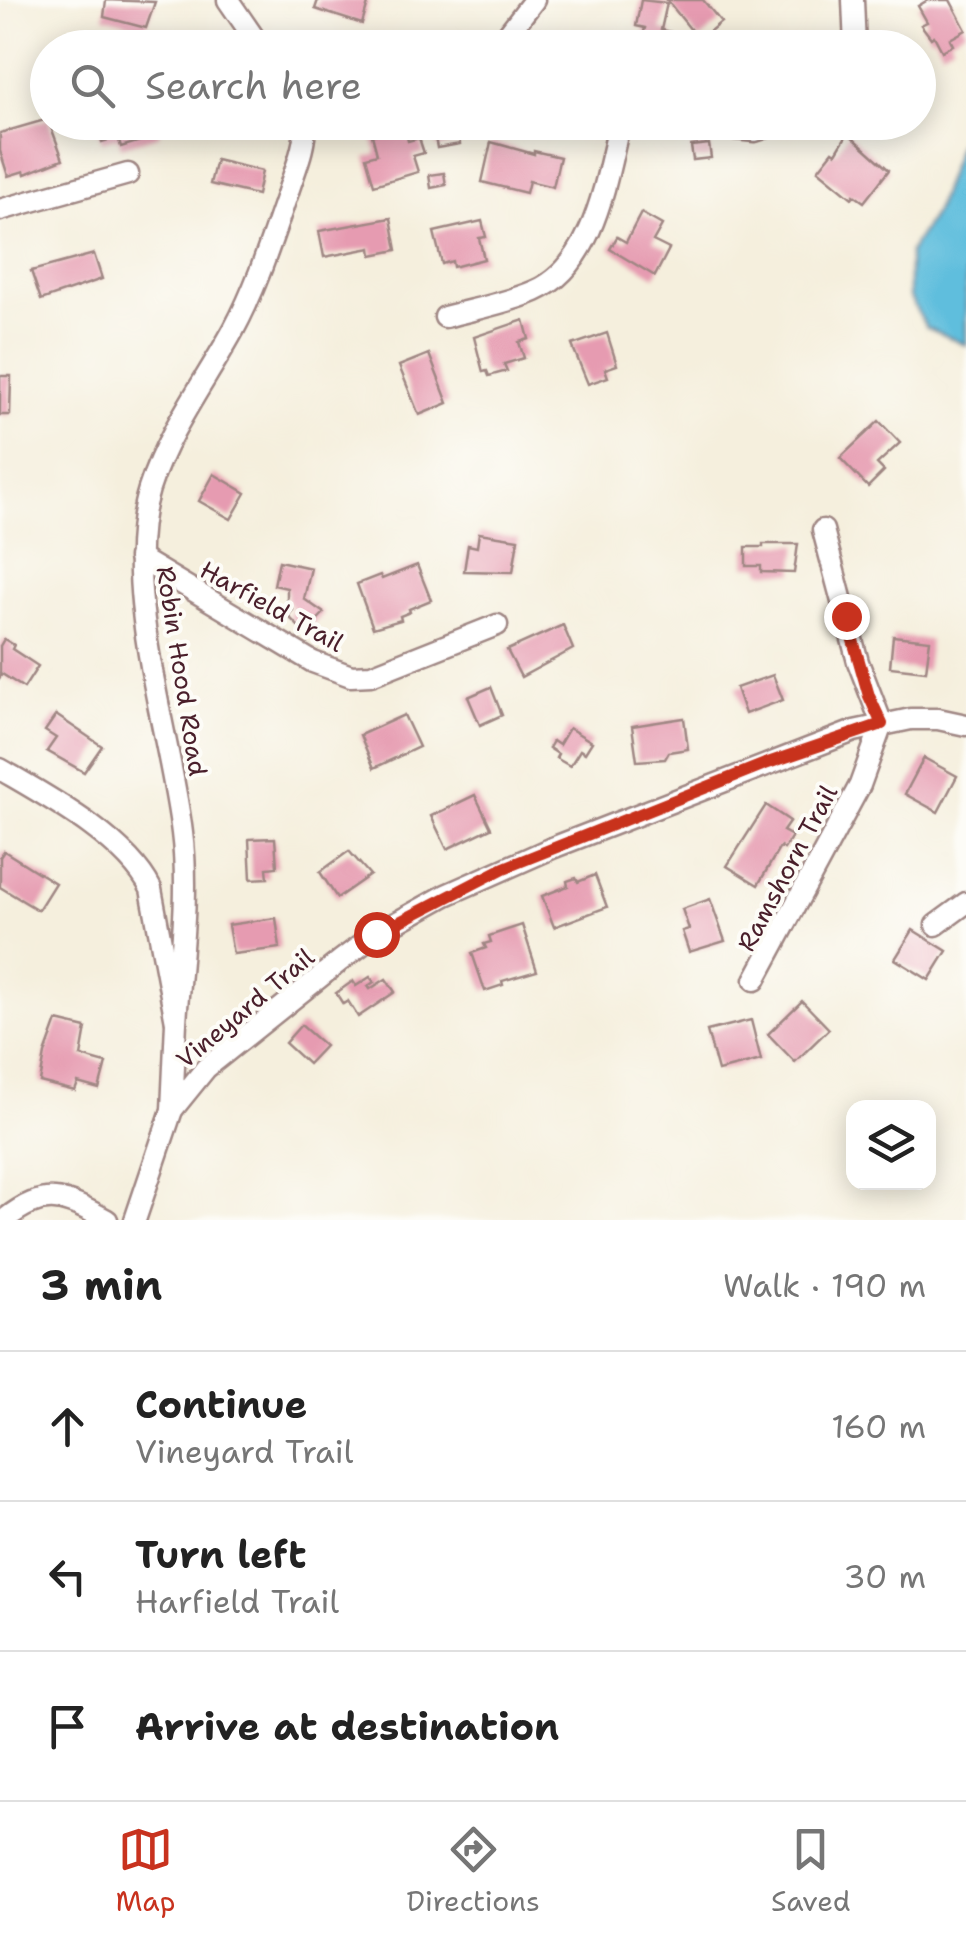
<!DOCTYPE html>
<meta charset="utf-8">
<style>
:root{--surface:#fff;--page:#f6f6f6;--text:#222;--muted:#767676;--line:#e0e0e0;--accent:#c8321e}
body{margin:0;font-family:"Shantell Sans",sans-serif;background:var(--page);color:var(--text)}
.controls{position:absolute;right:30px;bottom:30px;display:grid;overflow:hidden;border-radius:20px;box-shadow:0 5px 25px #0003}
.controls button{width:90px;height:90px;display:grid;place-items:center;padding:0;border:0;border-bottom:2px solid var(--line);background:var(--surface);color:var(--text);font:50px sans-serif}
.stop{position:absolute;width:30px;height:30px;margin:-22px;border:8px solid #c8321e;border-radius:50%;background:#fff}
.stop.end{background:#c8321e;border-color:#fff;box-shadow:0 2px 10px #0008}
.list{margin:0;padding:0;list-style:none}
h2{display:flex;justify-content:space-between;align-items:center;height:130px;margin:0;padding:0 40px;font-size:42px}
h2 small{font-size:32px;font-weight:400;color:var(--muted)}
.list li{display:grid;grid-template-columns:65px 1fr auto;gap:30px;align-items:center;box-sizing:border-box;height:150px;padding:0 40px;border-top:2px solid var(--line)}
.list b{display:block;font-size:38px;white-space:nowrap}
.list p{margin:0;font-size:32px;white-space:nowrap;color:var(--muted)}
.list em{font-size:32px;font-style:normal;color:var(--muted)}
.icon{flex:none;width:55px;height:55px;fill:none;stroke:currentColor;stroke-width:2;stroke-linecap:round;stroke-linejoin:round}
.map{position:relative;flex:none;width:966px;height:1220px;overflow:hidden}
.search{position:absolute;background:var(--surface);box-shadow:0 5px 25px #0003;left:30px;right:30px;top:30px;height:110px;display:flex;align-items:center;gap:25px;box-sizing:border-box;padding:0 35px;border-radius:55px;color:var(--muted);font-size:38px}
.sheet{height:580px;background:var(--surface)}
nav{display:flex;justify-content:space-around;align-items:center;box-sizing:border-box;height:140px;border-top:2px solid var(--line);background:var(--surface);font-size:28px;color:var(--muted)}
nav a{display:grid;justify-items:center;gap:5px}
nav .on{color:var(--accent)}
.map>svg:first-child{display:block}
.water{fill:#5fbedd;stroke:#546e84;stroke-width:2.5}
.building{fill:#e69bb1}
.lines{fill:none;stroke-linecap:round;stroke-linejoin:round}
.minor-casing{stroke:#a08784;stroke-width:25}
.minor{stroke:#fff;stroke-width:20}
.route{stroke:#c8321e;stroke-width:12}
.labels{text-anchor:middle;stroke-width:8;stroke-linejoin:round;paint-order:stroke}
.street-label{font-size:25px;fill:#4a1f2b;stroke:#fdfcf7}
</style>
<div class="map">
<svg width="966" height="1220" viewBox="0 0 966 1220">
<rect width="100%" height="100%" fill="#fdfcf7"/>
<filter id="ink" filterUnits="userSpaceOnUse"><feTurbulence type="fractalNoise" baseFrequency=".01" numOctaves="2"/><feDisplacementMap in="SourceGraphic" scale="20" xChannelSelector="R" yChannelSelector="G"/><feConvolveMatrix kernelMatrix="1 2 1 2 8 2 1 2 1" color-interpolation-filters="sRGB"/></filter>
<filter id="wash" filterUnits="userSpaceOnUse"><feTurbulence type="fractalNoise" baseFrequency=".0048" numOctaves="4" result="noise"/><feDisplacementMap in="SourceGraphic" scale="40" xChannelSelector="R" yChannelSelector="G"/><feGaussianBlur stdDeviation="2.25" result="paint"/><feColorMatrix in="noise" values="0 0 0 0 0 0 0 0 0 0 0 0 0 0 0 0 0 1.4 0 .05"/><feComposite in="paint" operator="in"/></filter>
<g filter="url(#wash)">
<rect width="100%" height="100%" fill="#f5efdd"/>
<polygon class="water" points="966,124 966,345 926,327 909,296 909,253 935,212"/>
<g id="blocks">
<g class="building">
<polygon points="106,0 155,2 146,28 104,17"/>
<polygon points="318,0 369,0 362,24 315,9"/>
<polygon points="641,0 667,3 661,30 671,32 668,48 640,47 645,28 636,26"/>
<polygon points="667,0 703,0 721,22 699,40"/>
<polygon points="928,0 950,0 966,30 950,39 953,45 942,51 934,36 931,38 921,25 927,22 918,6"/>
<polygon points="48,119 63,159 25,174 24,171 8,176 0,151 0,133"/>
<polygon points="96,122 156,122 160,135 121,147 118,137 102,142"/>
<polygon points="456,123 460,144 437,148 433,127"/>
<polygon points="404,126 408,141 419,138 424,153 413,156 418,172 374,185 366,157 377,154 372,135"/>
<polygon points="848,133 889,170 864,202 854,195 852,198 818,170 833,151 836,153"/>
<polygon points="491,142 534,154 534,151 560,157 553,187 529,181 526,193 482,182"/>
<polygon points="709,144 711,158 693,160 691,146"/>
<polygon points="216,160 262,171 257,195 210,184"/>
<polygon points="444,173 446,185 431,188 429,175"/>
<polygon points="641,213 662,225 653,241 669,249 655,276 610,249 617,237 626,242"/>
<polygon points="391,218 397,250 372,255 371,248 324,257 319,231"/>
<polygon points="482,221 486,237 479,238 484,259 453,267 452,261 442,264 434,232"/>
<polygon points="94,254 102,279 41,300 31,271"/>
<polygon points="524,320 529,339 519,342 524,358 504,364 507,371 489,376 487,371 483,372 474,337"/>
<polygon points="607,333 617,365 605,369 608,377 588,384 572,345"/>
<polygon points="429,354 448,403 419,415 399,366"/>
<polygon points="0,376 11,376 10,415 0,415"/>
<polygon points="879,421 900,443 877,464 884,471 868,487 840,458"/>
<polygon points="214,474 246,493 231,519 199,501"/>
<polygon points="479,533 518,539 513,572 464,571 468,545 477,547"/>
<polygon points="763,544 798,544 794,573 761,572 761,566 746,566 746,547 763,547"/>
<polygon points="279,561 311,568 304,599 324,613 305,633 288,616 293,610 287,601 287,588 274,585"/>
<polygon points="417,565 431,600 409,609 410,612 400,616 401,620 373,628 357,584 380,575 382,579"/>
<polygon points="563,625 573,649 521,677 507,650"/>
<polygon points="893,636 930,640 926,671 890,667"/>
<polygon points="4,639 14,645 12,649 38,666 24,688 2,674 0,677 0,646"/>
<polygon points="773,675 783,700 745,714 736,688"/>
<polygon points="491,687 502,715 480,725 468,697"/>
<polygon points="56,715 102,746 84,772 47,751 56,738 45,731"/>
<polygon points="404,715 419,747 374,768 360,735"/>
<polygon points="684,718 688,749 669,752 665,759 637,761 632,726"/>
<polygon points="569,728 592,742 585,753 580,750 570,766 556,758 558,754 549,748 553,741 559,745"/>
<polygon points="924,758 957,776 938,812 905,794"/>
<polygon points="475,795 491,828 447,849 431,816"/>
<polygon points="766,805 790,821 783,831 792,836 784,849 780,847 758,885 727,866"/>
<polygon points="275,838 277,867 267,868 268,878 251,879 249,839"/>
<polygon points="4,851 55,883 38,910 0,887 0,857"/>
<polygon points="349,851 370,875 337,898 320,872"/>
<polygon points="595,875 607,907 554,927 542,896 568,886 567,881 576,878 578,882"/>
<polygon points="710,899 725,941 689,952 682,931 689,929 682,909"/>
<polygon points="276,918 280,948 233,954 228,925"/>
<polygon points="522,925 537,971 502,981 503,985 485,991 472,953 486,948 484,944 491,942 489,936"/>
<polygon points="913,930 947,951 929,980 895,959"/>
<polygon points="370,977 374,982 368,986 370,989 386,979 395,992 358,1017 348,1001 343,1004 336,993 353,981 356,986"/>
<polygon points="802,1001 829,1029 795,1062 768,1034"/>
<polygon points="751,1020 761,1060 718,1071 707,1031"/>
<polygon points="57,1021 86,1028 81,1056 106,1063 99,1089 78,1083 75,1091 40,1082 45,1054"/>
<polygon points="301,1025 325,1046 308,1064 285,1043"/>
</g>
</g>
</g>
<g filter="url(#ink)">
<use href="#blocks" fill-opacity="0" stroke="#a08784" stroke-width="2.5"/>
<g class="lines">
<g class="minor-casing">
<g id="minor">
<polyline points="228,0 261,48"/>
<polyline points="853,0 855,48"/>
<polyline points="497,48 534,0"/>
<polyline points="670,122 755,131 782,122"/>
<polyline points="0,210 128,174"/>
<path d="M445,317c29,-8 63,-14 90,-26 60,-26 71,-113 85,-169"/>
<polyline points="823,530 858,662 882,724"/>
<polyline points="139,558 313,662 351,676 371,675 497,625"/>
<path d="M0,769c48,28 126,70 151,120l25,133 -4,88 -37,110"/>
<polyline points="936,925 966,903"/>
<polyline points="755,980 860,785 882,724"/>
<path d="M176,1022c4,-62 14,-127 6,-189 -12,-100 -63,-249 -33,-344 19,-59 56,-107 85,-160 23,-43 37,-88 53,-134 7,-23 19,-48 18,-73"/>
<polyline points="172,1110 206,1068 340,961 376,934 446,895 552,848 854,731 911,719 938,719 966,725"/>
<path d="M4,1220c42,-33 60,-23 103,0"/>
</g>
</g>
<use href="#minor" class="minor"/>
</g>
</g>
<g class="lines" filter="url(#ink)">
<polyline class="route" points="376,934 504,868 765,764 882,724 869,696 846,616"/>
</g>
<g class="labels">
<g class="street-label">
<text transform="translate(272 606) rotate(29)" y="9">Harfield Trail</text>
<text transform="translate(182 671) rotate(81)" y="9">Robin Hood Road</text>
<text transform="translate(787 868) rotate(-62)" y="9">Ramshorn Trail</text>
<text transform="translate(245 1008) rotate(-40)" y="9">Vineyard Trail</text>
</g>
</g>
</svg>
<div class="controls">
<button><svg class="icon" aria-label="layers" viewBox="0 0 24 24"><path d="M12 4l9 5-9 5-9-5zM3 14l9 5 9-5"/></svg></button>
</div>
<div class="stop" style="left:376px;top:934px"></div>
<div class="stop end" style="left:846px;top:616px"></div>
<div class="search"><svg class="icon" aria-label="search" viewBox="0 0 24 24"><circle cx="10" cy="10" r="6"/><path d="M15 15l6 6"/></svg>Search here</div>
</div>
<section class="sheet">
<h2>3 min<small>Walk · 190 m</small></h2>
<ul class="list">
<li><svg class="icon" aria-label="ahead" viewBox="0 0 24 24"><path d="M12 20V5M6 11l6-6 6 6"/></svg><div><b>Continue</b><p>Vineyard Trail</p></div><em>160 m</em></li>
<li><svg class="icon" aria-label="left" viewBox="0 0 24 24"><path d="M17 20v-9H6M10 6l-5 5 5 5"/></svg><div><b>Turn left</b><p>Harfield Trail</p></div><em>30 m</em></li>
<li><svg class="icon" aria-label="arrive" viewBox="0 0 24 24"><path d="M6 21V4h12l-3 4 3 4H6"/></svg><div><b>Arrive at destination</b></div></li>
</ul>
</section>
<nav>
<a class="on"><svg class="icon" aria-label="map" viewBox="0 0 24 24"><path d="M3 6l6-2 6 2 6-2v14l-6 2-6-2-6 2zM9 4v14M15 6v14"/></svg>Map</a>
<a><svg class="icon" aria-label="directions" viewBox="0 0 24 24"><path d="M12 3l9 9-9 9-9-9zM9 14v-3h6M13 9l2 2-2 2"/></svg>Directions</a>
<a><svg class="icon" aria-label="saved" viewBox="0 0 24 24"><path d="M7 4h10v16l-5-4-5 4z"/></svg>Saved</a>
</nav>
